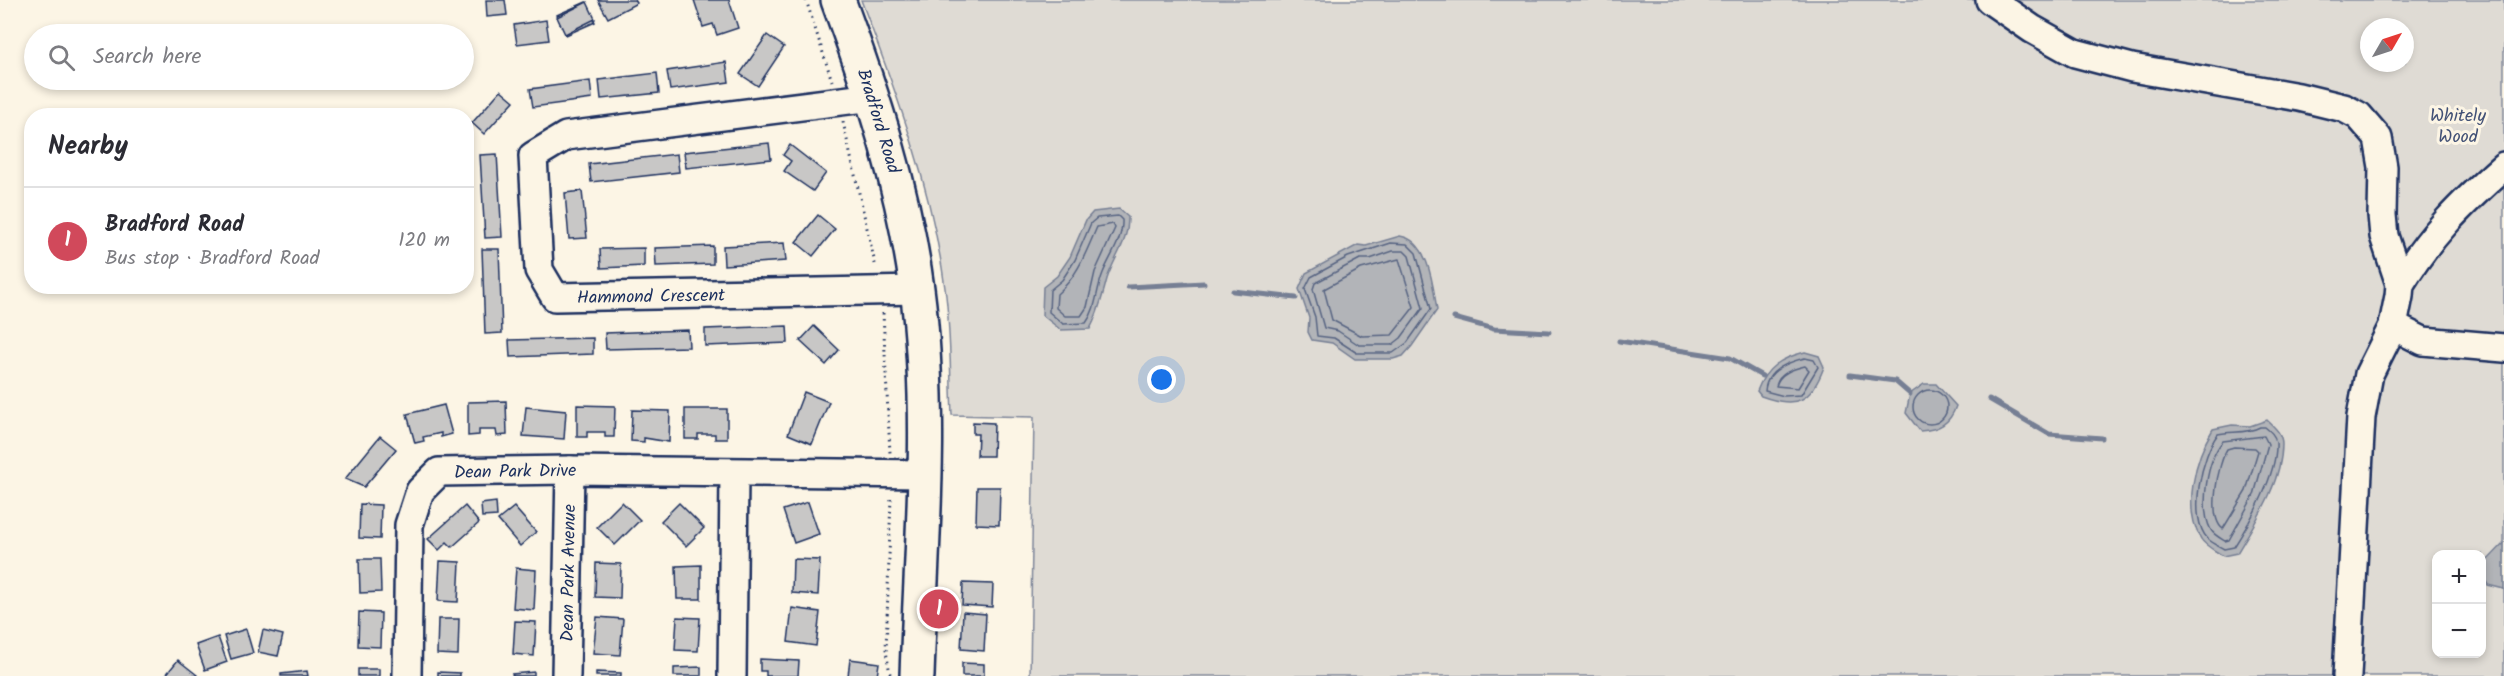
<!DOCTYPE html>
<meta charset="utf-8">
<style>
:root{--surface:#fff;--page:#f7f7f7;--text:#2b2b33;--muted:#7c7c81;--line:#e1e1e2;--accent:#d1495b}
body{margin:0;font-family:Kalam,sans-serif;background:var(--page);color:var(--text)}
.controls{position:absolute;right:18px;bottom:18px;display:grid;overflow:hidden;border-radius:12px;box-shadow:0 3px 9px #0003}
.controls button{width:54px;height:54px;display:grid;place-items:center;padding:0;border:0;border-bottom:2px solid var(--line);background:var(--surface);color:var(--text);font:30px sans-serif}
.compass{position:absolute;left:2360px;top:18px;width:54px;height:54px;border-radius:50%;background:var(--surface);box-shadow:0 3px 9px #0003;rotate:51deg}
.you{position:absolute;left:1162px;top:380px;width:21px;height:21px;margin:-15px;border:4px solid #fff;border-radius:50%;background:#1a73e8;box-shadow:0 0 0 9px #1a73e833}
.badge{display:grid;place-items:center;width:39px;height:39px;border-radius:50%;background:var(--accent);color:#fff;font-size:20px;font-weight:700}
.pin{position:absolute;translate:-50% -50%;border:3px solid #fff;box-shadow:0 2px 6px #0006}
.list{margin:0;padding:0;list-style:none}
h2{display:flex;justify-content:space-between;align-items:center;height:78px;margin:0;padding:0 24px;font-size:26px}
h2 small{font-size:20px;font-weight:400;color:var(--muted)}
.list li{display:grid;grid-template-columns:39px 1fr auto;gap:18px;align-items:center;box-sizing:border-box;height:108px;padding:0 24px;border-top:2px solid var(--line)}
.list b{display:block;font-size:22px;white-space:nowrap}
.list p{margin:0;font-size:20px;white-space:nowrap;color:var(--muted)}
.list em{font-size:20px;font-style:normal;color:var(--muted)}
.icon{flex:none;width:33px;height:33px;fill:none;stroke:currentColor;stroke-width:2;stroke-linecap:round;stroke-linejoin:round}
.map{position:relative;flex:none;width:2504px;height:676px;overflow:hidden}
.search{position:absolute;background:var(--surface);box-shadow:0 3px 9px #0003;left:24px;top:24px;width:450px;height:66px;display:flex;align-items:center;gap:15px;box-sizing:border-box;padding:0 21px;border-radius:33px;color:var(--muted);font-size:22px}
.panel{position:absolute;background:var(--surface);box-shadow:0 3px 9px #0003;left:24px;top:108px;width:450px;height:186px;border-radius:24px}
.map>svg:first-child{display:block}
.green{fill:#dfdbd4;stroke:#7d8599;stroke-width:1.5;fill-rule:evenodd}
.water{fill:#b2b4b8;stroke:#767f94;stroke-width:1.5}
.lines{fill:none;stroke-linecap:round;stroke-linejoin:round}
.shore{stroke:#576482;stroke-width:1.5}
.stream{stroke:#767f94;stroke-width:5}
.building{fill:#c8c7c6;stroke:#1b2f5e;stroke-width:1.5}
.minor-casing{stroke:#1b2f5e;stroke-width:32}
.major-casing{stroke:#1b2f5e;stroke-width:38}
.path{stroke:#1b2f5e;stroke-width:3;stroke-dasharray:1.5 4.5;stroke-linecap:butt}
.minor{stroke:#fcf5e5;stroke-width:27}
.major{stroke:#fcf5e5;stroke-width:33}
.labels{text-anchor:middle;stroke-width:6;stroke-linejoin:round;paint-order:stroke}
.park-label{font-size:18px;fill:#425176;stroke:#fcf5e5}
.street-label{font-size:18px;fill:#1b2f5e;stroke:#fcf5e5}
</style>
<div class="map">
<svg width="2504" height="676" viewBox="0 0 2504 676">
<rect width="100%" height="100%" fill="#fcf5e5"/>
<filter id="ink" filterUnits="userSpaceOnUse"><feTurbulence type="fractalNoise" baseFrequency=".0167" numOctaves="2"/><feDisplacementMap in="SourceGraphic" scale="12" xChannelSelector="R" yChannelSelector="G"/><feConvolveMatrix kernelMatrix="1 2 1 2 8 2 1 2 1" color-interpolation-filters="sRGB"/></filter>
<g filter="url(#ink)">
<path class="green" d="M861,0h1643v676h-1474l4,-259 -82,-2c-2,-42 -1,-85 -7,-127 -13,-100 -48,-194 -84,-288zM2369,27h36v36h-36zM2436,554h46v100h-46z"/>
<g class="water">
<path d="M1119,209l9,8c1,24 -14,40 -21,62 -5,18 -8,33 -17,50l-29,1 -19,-15 1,-28 14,-11 13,-19 16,-37 7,-8z"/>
<path d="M1400,236c29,4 33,50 37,74l-25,36 -9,10 -10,3h-38l-23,-16 -20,-3 -4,-8 1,-14 -10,-29 7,-16 52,-28 8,1z"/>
<path d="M1805,352l14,4 5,11c-13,35 -27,42 -63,29l-4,-5c9,-24 24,-33 48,-39z"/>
<path d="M1924,384h12l20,22c-6,18 -18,24 -36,25l-14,-18 4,-19z"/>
<path d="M2267,420c7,7 15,13 15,24 0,38 -26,77 -45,109l-14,3c-7,-5 -18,-10 -22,-17 -19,-31 -6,-81 12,-110l19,-4 18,1z"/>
<polygon points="2504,543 2504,589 2488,585 2483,577 2483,565"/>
</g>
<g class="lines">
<g class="shore">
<path d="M1118,216l4,4c1,19 -12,36 -19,53 -7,17 -6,35 -17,50l-23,1 -14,-12 1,-22 12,-10 13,-20 16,-37 6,-5z"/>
<path d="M1113,224l2,4 -20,44 -8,35 -6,9h-16l-9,-8 1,-14c21,-18 29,-42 40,-67z"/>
<polygon points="1391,243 1407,244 1416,253 1431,309 1407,343 1393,353 1357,353 1334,338 1317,336 1315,317 1305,289 1311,277 1348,257"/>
<polygon points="1393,251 1404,251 1409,256 1423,308 1401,338 1392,345 1359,345 1338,331 1324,328 1313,289 1315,283 1360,259 1370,259"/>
<polygon points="1399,259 1414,307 1392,335 1362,336 1332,320 1324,289 1361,269"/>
<path d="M1805,358l9,2 4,7 -17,28 -17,1 -19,-5c1,-20 23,-29 40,-33z"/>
<path d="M1805,366l4,4 -11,18 -22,-2c3,-13 17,-17 29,-20z"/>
<circle cx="1930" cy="407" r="17"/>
<path d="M2260,427h5c5,4 10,8 11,15 2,31 -26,80 -42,105l-10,2c-5,-3 -12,-6 -16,-10 -21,-21 -6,-85 10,-105 14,-3 29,0 42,-7z"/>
<path d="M2264,436l4,8 -14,51 -25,45 -4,1c-5,-3 -11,-6 -14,-11 -12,-22 -4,-71 12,-89z"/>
<path d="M2234,447l21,1 3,3 -12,40 -23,38c-16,-12 -5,-65 4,-80z"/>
</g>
<g class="stream">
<polyline points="1128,287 1204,283"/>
<polyline points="1233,291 1296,298"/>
<polyline points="1454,318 1494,329 1549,332"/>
<polyline points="1619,341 1730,358 1762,376"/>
<polyline points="1850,375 1895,381 1910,394"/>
<polyline points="1989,399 2049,434 2102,438"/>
</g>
</g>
<g class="building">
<polygon points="486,0 505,0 507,15 487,17"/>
<polygon points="598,0 635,0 637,3 608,18"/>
<polygon points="694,0 729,0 738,28 717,35 713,24 703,27"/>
<polygon points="586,2 595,22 566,35 557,15"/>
<polygon points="587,2 595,19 565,34 557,17"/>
<polygon points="546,20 549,40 517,44 514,25"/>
<polygon points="767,35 784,47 758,86 740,74"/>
<polygon points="726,62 729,82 670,90 667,71"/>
<polygon points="657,73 659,93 601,99 599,80"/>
<polygon points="590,81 592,99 533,107 530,89"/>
<polygon points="501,90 514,101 484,134 472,123"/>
<polygon points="769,143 771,159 686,168 684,152"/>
<polygon points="790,145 826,173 813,191 784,171 791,161 783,155"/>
<polygon points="497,154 502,237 485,238 480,155"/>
<polygon points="677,154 679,172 591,182 589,164"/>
<polygon points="582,191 587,238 569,239 565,193"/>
<polygon points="818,215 835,229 813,256 796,242"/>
<polygon points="784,243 786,261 724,265 723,246"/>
<polygon points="713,246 713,264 656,266 655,248"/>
<polygon points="644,248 644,266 601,268 600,249"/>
<polygon points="482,249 499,249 502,333 485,334"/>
<polygon points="787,326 788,343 705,346 705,329"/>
<polygon points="814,326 839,350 826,365 800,341"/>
<polygon points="688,330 689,347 606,349 605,333"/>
<polygon points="593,338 593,354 510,357 509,340"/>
<polygon points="804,392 829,402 812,444 788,434"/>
<polygon points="506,401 507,435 497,436 496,430 479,430 479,435 468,436 468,402"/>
<polygon points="444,405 452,434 441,437 441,433 423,437 424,441 415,443 407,414"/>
<polygon points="577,405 615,406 614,437 605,437 605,432 587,432 587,437 577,437"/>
<polygon points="526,407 566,411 564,439 523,436"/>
<polygon points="685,409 727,409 727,439 715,439 715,434 698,434 698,439 685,439"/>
<polygon points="632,410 670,411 669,442 644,438 644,442 631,441"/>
<polygon points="973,422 994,423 993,456 977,456 978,434 973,434"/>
<polygon points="380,436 396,449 364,487 345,479"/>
<polygon points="977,487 1000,487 999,525 976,524"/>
<polygon points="496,502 497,516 482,517 481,504"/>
<polygon points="622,502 640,520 615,545 597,527"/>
<polygon points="808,502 819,534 794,543 783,510"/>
<polygon points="679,503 704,528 686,546 661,521"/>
<polygon points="360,504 381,505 380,539 359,538"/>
<polygon points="465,506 479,523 452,547 447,542 439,550 428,539"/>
<polygon points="514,507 536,532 520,546 498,520"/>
<polygon points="359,559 380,559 381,592 360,593"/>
<polygon points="793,559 820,560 818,595 792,593"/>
<polygon points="440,561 460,562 458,602 438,601"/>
<polygon points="596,563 621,564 620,598 595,597"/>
<polygon points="701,565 701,599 677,599 676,566"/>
<polygon points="516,568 536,570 534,610 513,608"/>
<polygon points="963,583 993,584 992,607 962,605"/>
<polygon points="792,608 820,612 816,646 788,642"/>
<polygon points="359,612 381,613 380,647 358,646"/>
<polygon points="963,612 986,614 984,651 961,649"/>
<polygon points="597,617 623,619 620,655 593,653"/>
<polygon points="677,617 700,618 698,651 675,650"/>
<polygon points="438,619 459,619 458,655 437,654"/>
<polygon points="515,621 536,622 534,656 513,654"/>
<polygon points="246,629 253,653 231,659 224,636"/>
<polygon points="263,630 283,635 278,656 258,652"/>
<polygon points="218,637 227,662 205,670 196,645"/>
<polygon points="760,659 799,661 798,676 766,676 766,671 760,671"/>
<polygon points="850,659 879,663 877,676 848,676"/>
<polygon points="178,660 197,675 196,676 165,676"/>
<polygon points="962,663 984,664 984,676 962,676"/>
<polygon points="701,667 701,676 674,676 674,668"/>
<rect x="358" y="669" width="21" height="7"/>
<polygon points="307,671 308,676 281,676 281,674"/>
<polygon points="438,672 460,673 460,676 438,676"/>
<polygon points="534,672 534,676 513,676 512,674"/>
<polygon points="596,672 621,673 621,676 596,676"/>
</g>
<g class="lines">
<g class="minor-casing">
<g id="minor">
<polyline points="1990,0 2032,29 2075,53 2132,68 2299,97 2344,108 2359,116 2378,138 2383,167 2382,215 2384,236 2400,284 2399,296 2393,326 2369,374 2361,417 2347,676"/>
<polyline points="873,97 566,136 533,156 539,270 555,297 918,290"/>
<path d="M2400,284c31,-50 60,-79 104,-118"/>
<polyline points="2393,326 2423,341 2504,348"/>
<polyline points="407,676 409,525 420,491 439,472 570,470 924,474"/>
<polyline points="566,676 570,470"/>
<polyline points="732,676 734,474"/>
</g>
</g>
<g class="major-casing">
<path id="major" d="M838,0c35,95 66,189 79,289 17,128 4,259 0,387"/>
</g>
<g class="path">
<polyline points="806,0 832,81"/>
<polyline points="843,122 876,268"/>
<polyline points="883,313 890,453"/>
<polyline points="890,674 886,651 891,495"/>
</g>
<use href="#minor" class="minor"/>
<use href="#major" class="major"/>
</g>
</g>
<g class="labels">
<g class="park-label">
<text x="2458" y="121">Whitely<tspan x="2458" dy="21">Wood</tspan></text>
</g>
<g class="street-label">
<text transform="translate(879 121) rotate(73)" y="6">Bradford Road</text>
<text transform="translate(651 296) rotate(-1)" y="6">Hammond Crescent</text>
<text transform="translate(515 471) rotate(-1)" y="6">Dean Park Drive</text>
<text transform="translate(568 573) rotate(-89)" y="6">Dean Park Avenue</text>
</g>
</g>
</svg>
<div class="controls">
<button>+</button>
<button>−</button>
</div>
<svg class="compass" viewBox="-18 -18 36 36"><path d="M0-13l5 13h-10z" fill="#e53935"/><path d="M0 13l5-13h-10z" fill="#7c7c81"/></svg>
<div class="you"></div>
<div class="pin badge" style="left:939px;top:609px">1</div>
<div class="search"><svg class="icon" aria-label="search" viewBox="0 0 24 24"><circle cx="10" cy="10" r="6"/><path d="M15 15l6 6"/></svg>Search here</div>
<section class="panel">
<h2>Nearby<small></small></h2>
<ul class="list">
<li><span class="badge">1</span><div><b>Bradford Road</b><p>Bus stop · Bradford Road</p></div><em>120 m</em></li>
</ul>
</section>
</div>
